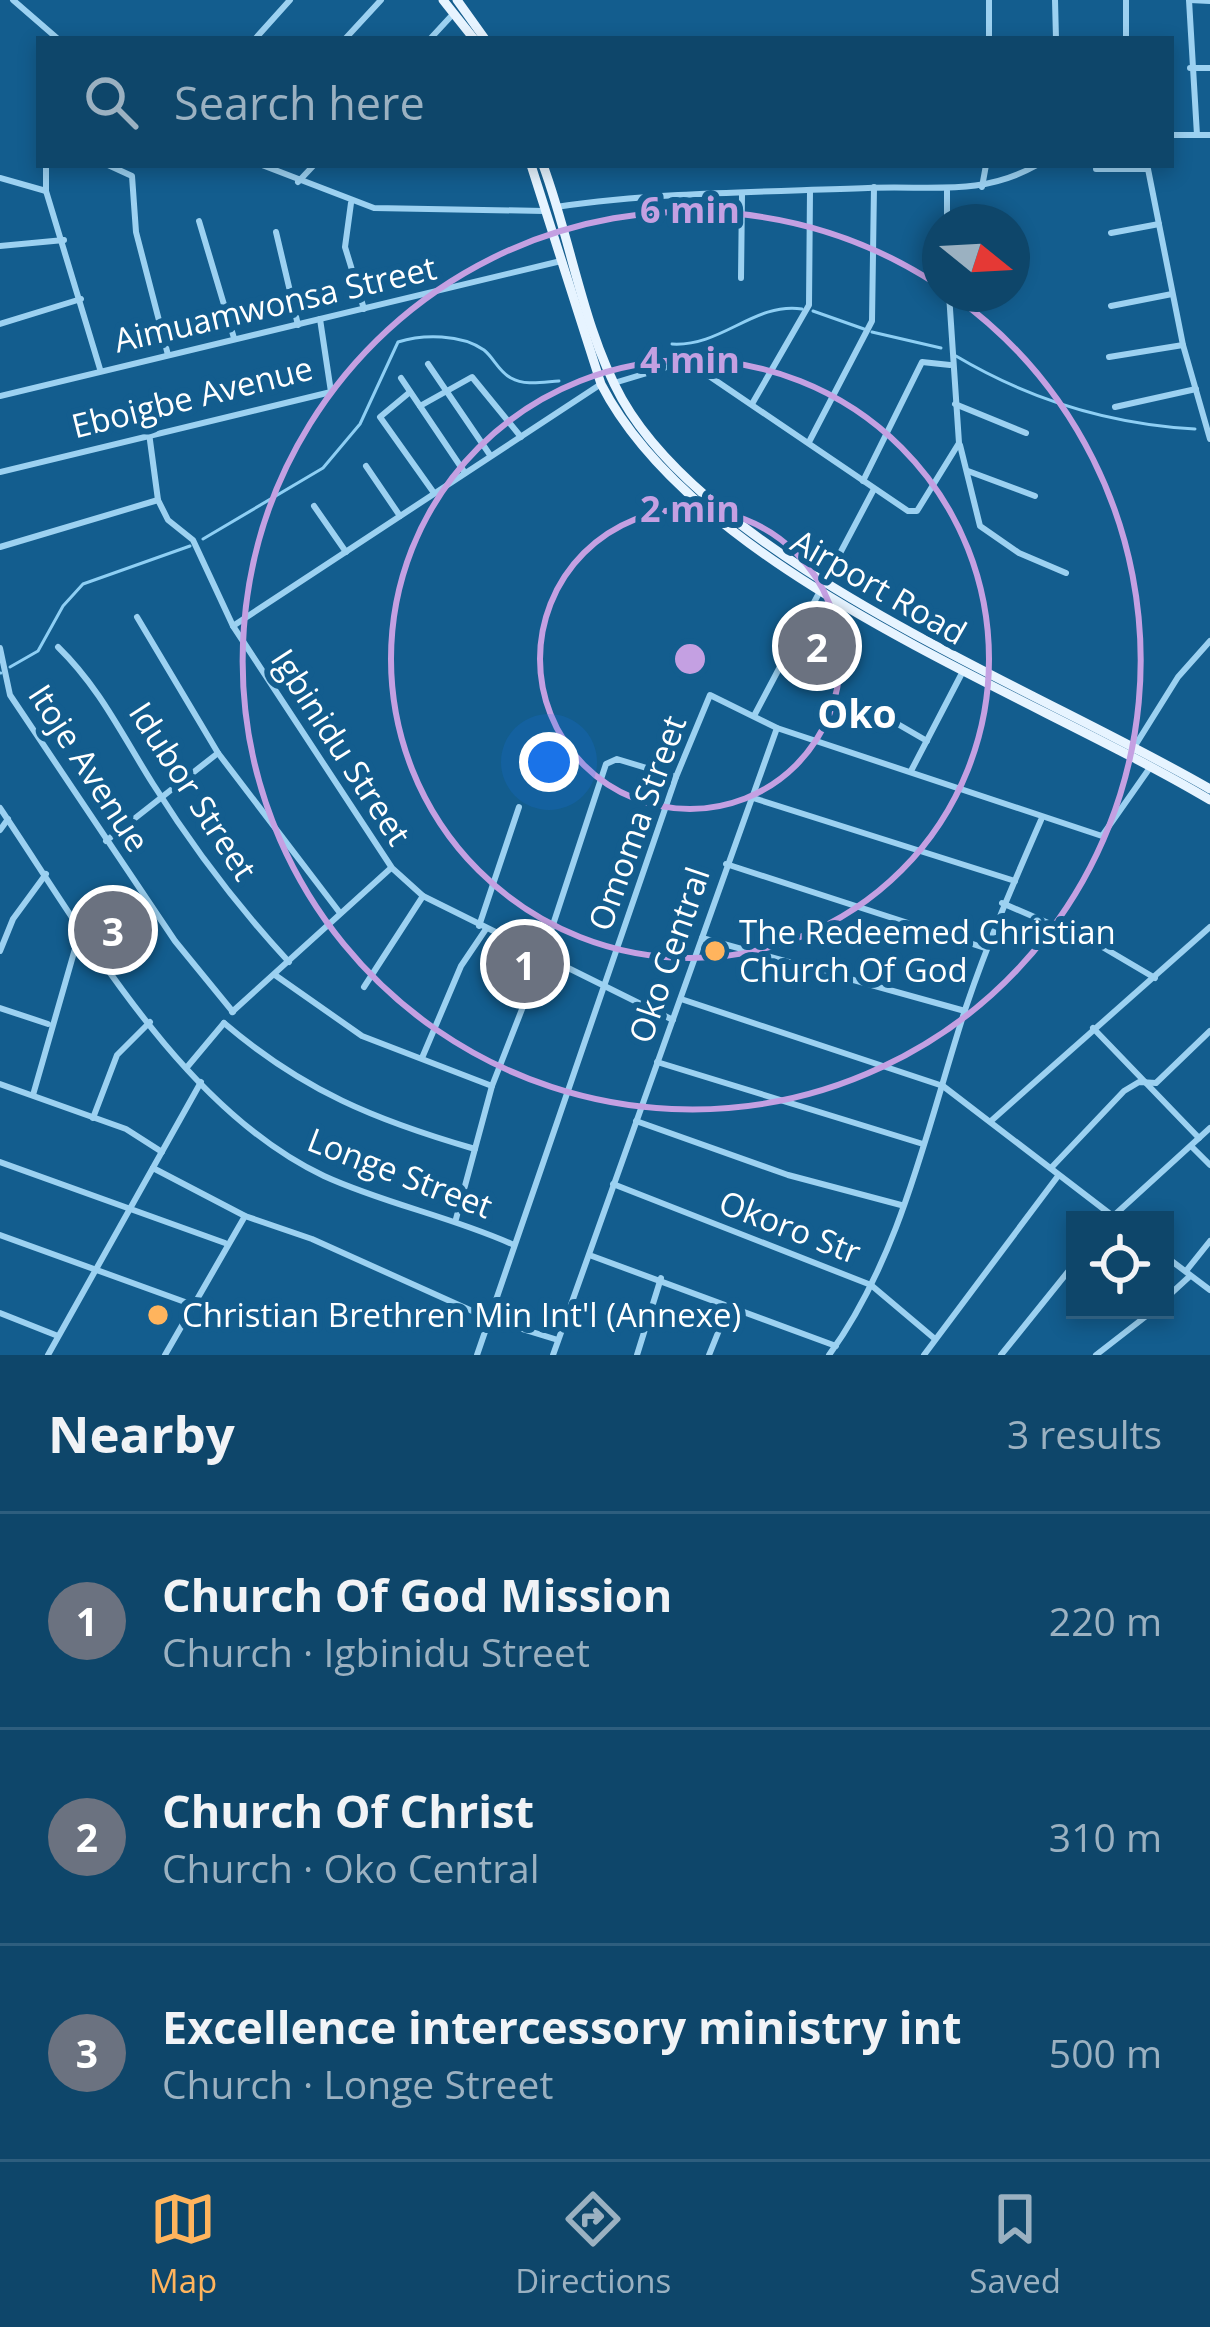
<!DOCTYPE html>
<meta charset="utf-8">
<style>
:root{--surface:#0e466a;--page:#1c5072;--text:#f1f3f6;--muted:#9bb1c1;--line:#2e5e7e;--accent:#ffb45d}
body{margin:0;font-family:"Open Sans",sans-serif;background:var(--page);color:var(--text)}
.controls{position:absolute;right:36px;bottom:36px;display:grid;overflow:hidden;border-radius:0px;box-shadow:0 6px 18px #0003}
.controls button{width:108px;height:108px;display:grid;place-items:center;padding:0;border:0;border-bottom:3px solid var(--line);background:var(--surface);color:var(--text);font:60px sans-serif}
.compass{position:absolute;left:922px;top:204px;width:108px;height:108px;border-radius:50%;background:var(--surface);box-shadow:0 6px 18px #0003;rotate:108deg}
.you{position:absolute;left:549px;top:762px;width:42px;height:42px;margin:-30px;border:9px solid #fff;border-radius:50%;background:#1a73e8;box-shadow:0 0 0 18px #1a73e833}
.badge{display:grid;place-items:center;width:78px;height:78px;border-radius:50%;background:var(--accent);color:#fff;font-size:39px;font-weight:700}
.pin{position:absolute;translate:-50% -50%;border:6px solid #fff;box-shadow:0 3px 12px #0006}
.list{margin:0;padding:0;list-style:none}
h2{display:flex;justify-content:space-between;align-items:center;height:156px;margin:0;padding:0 48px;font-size:51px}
h2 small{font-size:39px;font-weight:400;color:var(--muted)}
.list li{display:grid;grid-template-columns:78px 1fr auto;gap:36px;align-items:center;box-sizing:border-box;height:216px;padding:0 48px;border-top:3px solid var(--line)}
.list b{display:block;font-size:45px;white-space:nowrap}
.list p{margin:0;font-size:39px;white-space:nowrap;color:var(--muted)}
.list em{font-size:39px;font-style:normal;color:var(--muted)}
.icon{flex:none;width:66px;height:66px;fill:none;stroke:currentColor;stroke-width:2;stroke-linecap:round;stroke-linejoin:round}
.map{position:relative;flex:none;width:1210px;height:1355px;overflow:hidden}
.search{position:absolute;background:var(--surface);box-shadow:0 6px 18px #0003;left:36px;right:36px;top:36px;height:132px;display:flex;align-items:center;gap:30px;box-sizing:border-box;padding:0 42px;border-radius:0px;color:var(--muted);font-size:45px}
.sheet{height:804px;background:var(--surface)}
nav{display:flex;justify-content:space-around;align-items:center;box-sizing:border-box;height:168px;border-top:3px solid var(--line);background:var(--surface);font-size:33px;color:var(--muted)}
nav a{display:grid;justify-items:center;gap:6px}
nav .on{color:var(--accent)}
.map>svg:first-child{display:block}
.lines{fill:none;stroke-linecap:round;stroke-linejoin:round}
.stream{stroke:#8ecff4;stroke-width:3}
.minor{stroke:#9cd1f1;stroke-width:6}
.major{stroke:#e7f4ff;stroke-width:9}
.ring{fill:none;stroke:#c4a0e2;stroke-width:6}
.poi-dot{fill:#ffb45d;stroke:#135d8e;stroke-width:4.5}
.labels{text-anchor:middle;stroke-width:12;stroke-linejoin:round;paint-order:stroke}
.street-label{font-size:33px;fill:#fff;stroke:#135d8e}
.poi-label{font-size:33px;fill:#fff;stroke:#135d8e;text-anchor:start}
.quarter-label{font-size:39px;font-weight:bold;fill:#fff;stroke:#135d8e}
.centre{fill:#c4a0e2;stroke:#135d8e;stroke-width:6}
.ring-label{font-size:36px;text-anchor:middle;font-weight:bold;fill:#c4a0e2;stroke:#135d8e;stroke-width:12;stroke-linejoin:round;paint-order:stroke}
</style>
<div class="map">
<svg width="1210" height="1355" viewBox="0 0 1210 1355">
<rect width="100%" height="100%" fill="#135d8e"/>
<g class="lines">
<g class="stream">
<polyline points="813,311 864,329"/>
<polyline points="872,332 941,348"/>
<path d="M672,344c50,3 82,-42 130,-35"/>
<path d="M956,356c74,44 153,68 239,73"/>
<path d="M203,539l120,-71 37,-44 38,-82c25,-8 63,-8 86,8 10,8 15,22 27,28 14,8 32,4 48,3"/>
<polyline points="10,667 38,651 63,606 83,584 190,546"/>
<polyline points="0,673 1,673"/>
</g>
<g class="minor">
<polyline points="13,0 58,39"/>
<polyline points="1055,0 1056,39"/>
<polyline points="1126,0 1126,39"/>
<polyline points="1189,0 1197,135"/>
<polyline points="1190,0 1210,1"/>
<polyline points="255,39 290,0"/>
<polyline points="345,39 381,0"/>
<polyline points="430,39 454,13"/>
<polyline points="989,39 989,0"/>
<polyline points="1190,68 1210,68"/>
<polyline points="1171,135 1210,135"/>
<polyline points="46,165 46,191 100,369"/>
<polyline points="108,165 132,176 136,232 168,355"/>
<polyline points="262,165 374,208 544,211"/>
<polyline points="1096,169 1148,169 1183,345 1210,439"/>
<polyline points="0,178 46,191"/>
<polyline points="298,182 314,165"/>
<polyline points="982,187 986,165"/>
<polyline points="947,191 947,222"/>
<polyline points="351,203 345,247 364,309"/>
<path d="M556,207c102,-15 209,-15 312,-19 62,-3 112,9 169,-23"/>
<polyline points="199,221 234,338"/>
<polyline points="276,232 298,325"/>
<polyline points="1111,233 1159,224"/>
<polyline points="0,246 64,240"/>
<polyline points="741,278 742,195"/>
<polyline points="1111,306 1172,294"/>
<polyline points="0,324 81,299"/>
<polyline points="1109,357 1183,345"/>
<polyline points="428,364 490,455"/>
<polyline points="401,378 465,473"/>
<polyline points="614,383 687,361 908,511 917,511 959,443 949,294"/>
<polyline points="410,392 380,417 434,493"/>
<polyline points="0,396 561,261"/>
<polyline points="752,404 809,305 810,191"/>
<polyline points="955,404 1026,433"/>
<polyline points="420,406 472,377 521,437"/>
<polyline points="1115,407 1196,389"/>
<polyline points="149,433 158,500 168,520 193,540 233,626 392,868 423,896 673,1020"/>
<polyline points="809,442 872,321 874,187"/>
<polyline points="960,445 980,526 1019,553 1066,573"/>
<polyline points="366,466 400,516"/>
<polyline points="968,471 1035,496"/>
<polyline points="0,472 331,392 320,319"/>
<polyline points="863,481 922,362 950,365"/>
<polyline points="314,506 346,552"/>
<polyline points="0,547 158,500"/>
<polyline points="137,617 218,753 340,913"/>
<polyline points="233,626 601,384"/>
<path d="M58,647c42,41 64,88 95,137 39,62 86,124 136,178"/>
<polyline points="0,648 10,695 175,941 233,1012"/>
<polyline points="858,701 927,741"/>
<polyline points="755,714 874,489"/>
<polyline points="1133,749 1178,677 1210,641"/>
<polyline points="911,771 962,673"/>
<polyline points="750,797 1015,881"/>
<path d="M0,808c85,126 182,301 324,368 61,28 129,41 190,69"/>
<polyline points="0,830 8,819"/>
<polyline points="106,841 218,753"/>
<polyline points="726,864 985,948"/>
<polyline points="1002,903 1099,945 1155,978"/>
<polyline points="479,926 519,807"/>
<polyline points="702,938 965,1011"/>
<polyline points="0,951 13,919 46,874"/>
<polyline points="275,975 362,1036 492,1086"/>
<polyline points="364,987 423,896"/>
<polyline points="681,999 943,1086 1118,1220"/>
<polyline points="0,1008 48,1024"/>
<polyline points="232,1012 391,868"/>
<path d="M224,1023c80,68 151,97 251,126"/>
<polyline points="1093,1028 1199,1138"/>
<polyline points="422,1058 461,966 486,929"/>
<polyline points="657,1062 923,1144"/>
<polyline points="188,1066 224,1023"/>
<polyline points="0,1084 126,1129 162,1152"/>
<polyline points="33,1095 81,928"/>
<polyline points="93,1118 117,1055 150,1022"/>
<polyline points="636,1121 788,1175 901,1205"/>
<polyline points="991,1121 1210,927"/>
<polyline points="1192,1147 1210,1165"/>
<polyline points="0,1162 225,1243"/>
<polyline points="153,1168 245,1216 312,1239 490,1319 558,1340"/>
<polyline points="1051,1168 1124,1091 1139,1082 1156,1083 1210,1031"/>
<polyline points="613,1184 871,1285 935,1339"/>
<polyline points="456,1219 492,1086 542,958 606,764 617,759 676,777"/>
<polyline points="1109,1220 1210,1128"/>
<polyline points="0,1235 196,1306"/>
<polyline points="592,1256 836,1346"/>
<polyline points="1165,1256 1210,1290"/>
<polyline points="1186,1271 1210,1241"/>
<polyline points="1165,1299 1190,1276"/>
<polyline points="0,1313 58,1336"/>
<polyline points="48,1355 201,1082"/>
<polyline points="165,1355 245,1216"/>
<polyline points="477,1355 676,777 710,695 777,728 1102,836 1149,769"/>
<polyline points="553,1355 777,728"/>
<polyline points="637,1355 661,1278"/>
<polyline points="709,1355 728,1308"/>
<path d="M829,1355c73,-100 99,-232 137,-348 22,-65 48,-125 75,-187"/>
<polyline points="924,1355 1058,1176"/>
<polyline points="1001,1355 1075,1263"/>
<polyline points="1096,1355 1154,1310"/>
</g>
<g class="major">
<polyline points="443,0 474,39"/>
<polyline points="457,0 485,39"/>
<path d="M531,165l70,219c98,191 428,308 609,416"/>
<path d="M543,165c28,75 40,164 79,234 95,167 422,293 588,390"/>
</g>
</g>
<g class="ring">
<circle cx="690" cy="659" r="150"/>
<circle cx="690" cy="659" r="299"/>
<path d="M954 296A449 449 0 1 1 938 285"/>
</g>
<g class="poi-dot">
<circle cx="715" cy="951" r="12"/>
<circle cx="158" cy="1315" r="12"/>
</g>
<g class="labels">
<g class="street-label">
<text transform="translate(275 304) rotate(-13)" y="12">Aimuamwonsa Street</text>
<text transform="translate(192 397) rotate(-14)" y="12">Eboigbe Avenue</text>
<text transform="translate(879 587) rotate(30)" y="12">Airport Road</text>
<text transform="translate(341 747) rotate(57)" y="12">Igbinidu Street</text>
<text transform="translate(89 768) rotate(57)" y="12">Itoje Avenue</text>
<text transform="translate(193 791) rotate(57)" y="12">Idubor Street</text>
<text transform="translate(637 823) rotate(-70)" y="12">Omoma Street</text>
<text transform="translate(669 955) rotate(-71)" y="12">Oko Central</text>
<text transform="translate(400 1173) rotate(21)" y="12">Longe Street</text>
<text transform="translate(790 1227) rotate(21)" y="12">Okoro Str</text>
</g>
<g class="poi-label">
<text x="739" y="944">The Redeemed Christian<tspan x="739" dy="38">Church Of God</tspan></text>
<text x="182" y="1327">Christian Brethren Min Int'l (Annexe)</text>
</g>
<g class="quarter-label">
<text x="857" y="728">Oko</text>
</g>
</g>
<circle cx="690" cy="659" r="18" class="centre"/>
<g class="ring-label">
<text x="690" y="223">6 min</text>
<text x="690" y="373">4 min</text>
<text x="690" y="522">2 min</text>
</g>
</svg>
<div class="controls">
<button><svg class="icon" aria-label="locate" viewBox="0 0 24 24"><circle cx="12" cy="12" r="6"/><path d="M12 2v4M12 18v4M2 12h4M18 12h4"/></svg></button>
</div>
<svg class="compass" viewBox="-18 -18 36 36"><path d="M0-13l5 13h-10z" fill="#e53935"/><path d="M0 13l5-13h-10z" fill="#9bb1c1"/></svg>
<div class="you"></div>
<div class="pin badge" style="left:525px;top:964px;background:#6b7280">1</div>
<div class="pin badge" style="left:817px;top:646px;background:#6b7280">2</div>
<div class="pin badge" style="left:113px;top:930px;background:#6b7280">3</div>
<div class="search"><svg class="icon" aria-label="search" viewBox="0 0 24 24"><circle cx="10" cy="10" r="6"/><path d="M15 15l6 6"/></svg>Search here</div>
</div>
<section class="sheet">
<h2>Nearby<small>3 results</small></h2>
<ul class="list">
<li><span class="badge" style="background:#6b7280">1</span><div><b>Church Of God Mission</b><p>Church · Igbinidu Street</p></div><em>220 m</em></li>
<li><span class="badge" style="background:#6b7280">2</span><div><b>Church Of Christ</b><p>Church · Oko Central</p></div><em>310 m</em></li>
<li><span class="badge" style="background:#6b7280">3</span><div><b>Excellence intercessory ministry int</b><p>Church · Longe Street</p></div><em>500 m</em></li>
</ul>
</section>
<nav>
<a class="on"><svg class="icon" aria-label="map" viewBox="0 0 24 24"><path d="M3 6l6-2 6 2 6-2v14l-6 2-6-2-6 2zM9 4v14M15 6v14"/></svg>Map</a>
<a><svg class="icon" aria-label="directions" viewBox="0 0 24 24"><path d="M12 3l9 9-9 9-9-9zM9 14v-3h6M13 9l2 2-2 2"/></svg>Directions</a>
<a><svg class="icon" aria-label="saved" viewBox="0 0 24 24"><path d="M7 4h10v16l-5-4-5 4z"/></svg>Saved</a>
</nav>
